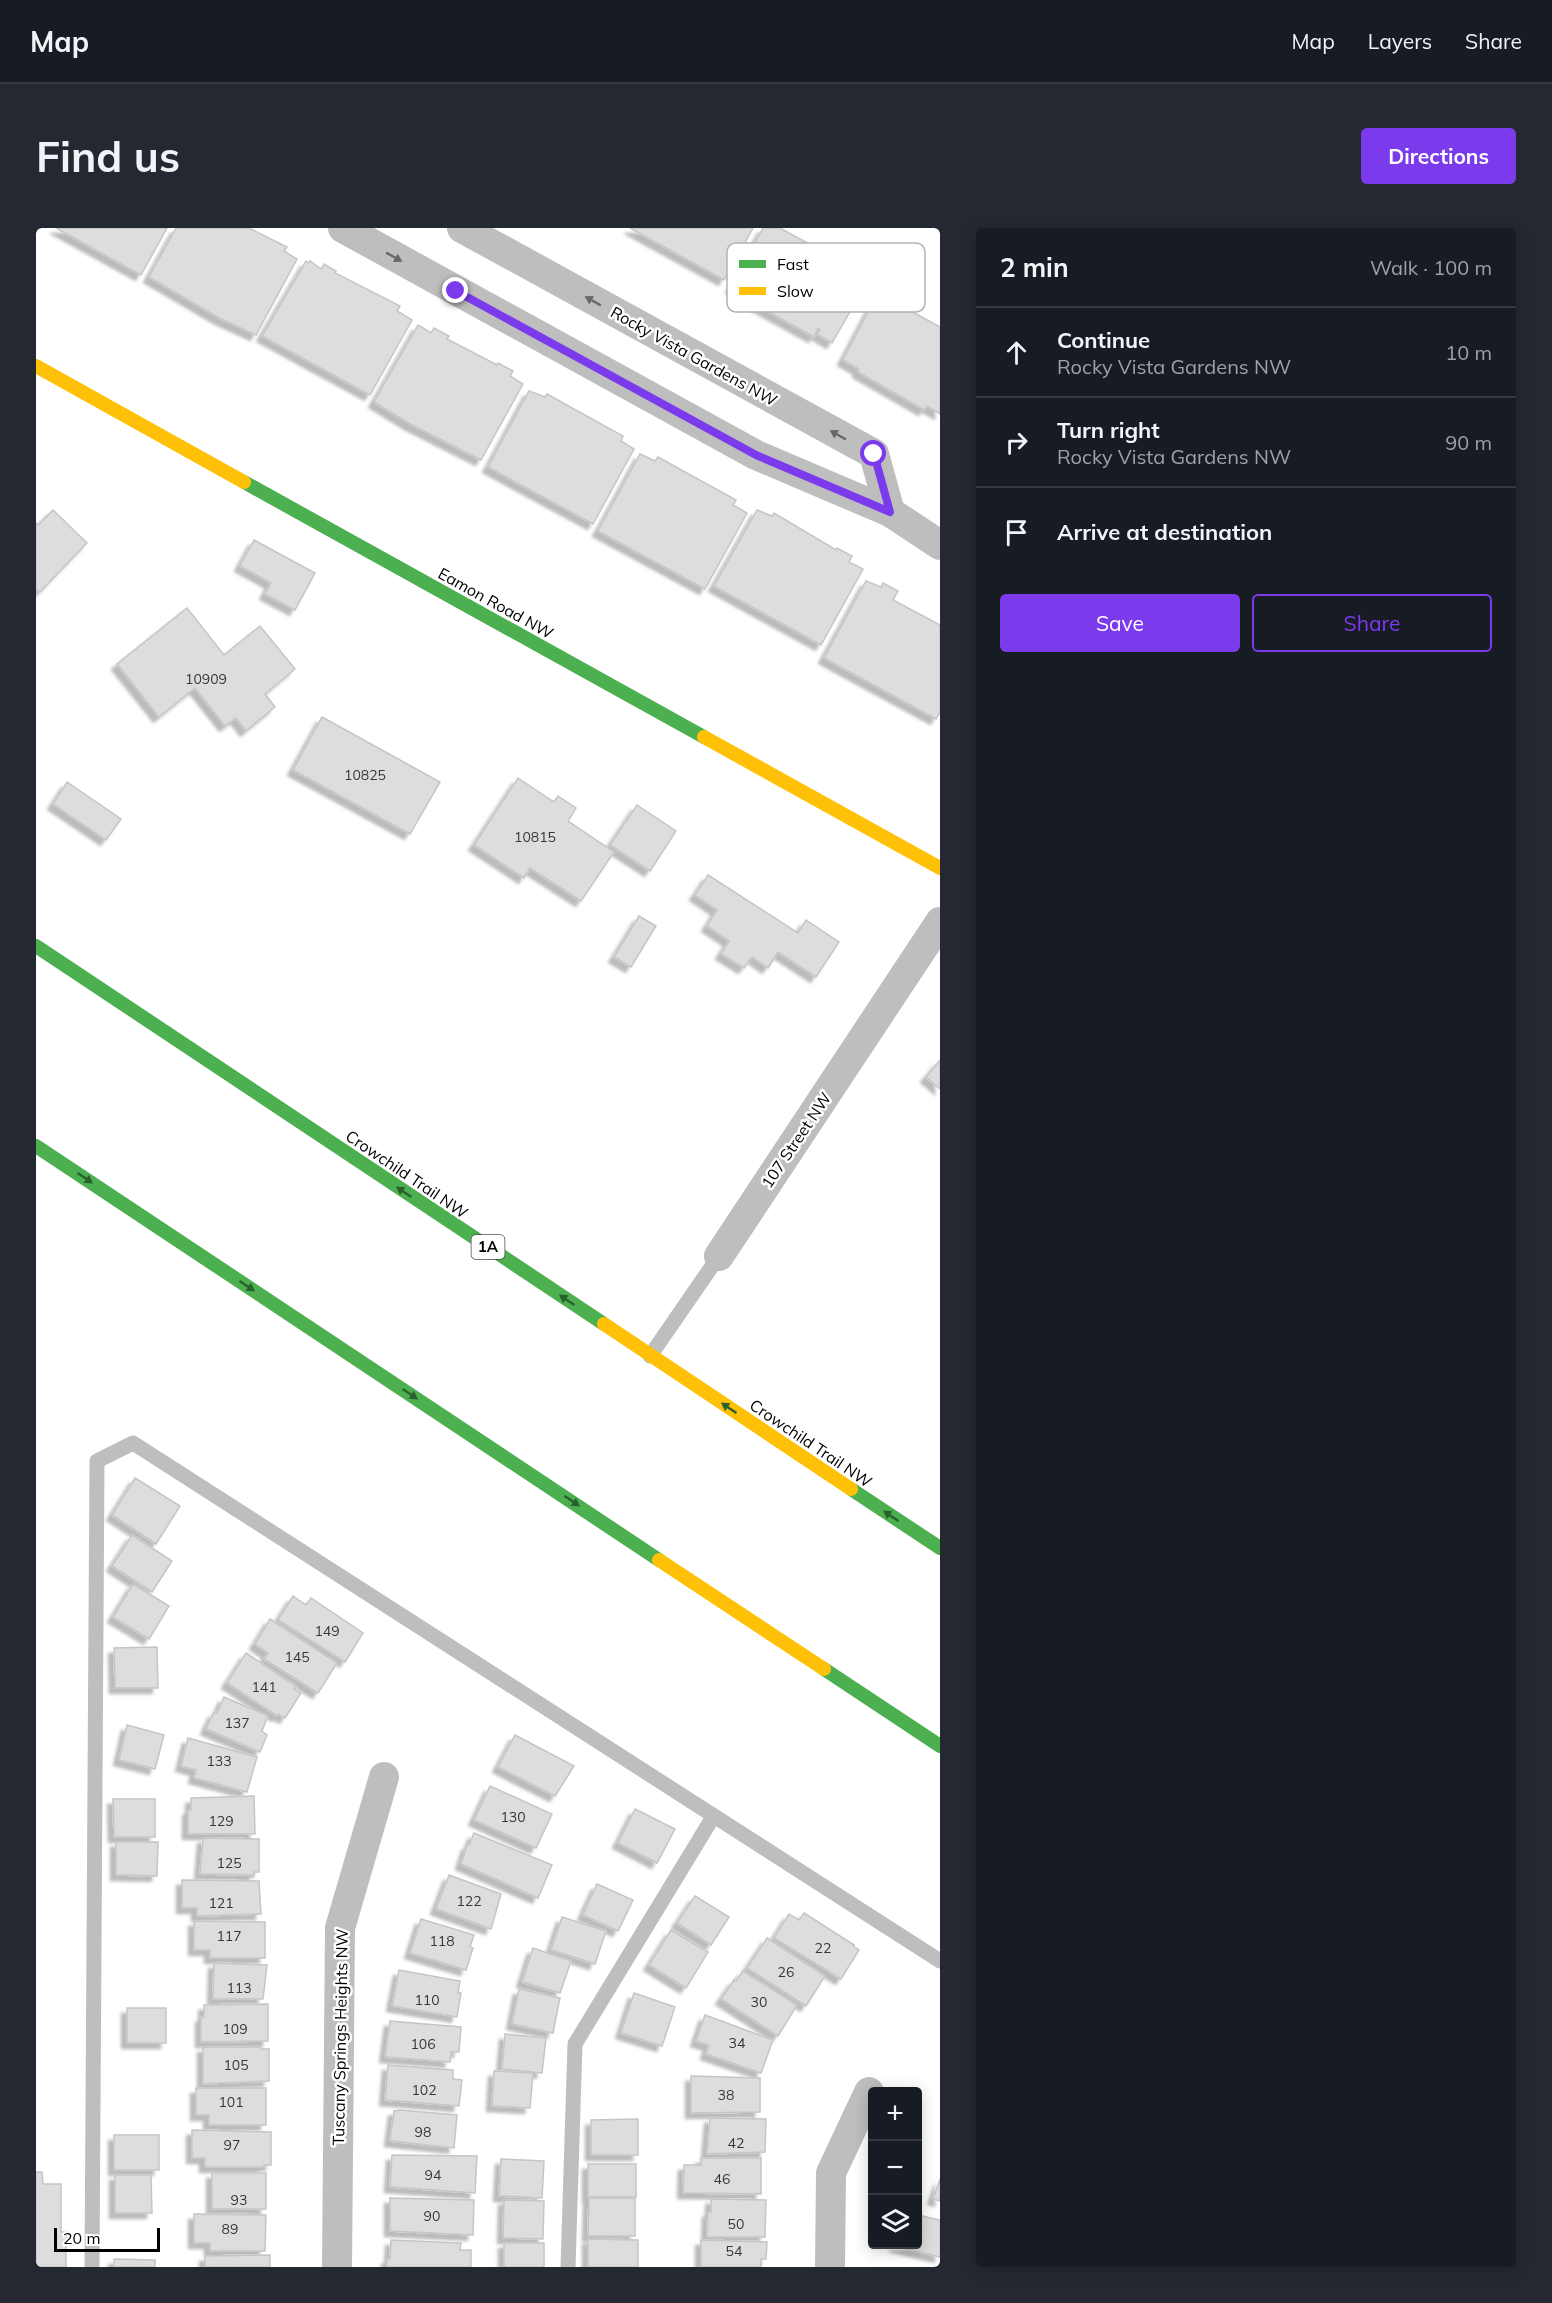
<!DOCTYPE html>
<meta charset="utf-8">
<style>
:root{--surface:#171b24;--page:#242831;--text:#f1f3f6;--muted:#9ea1a6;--line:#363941;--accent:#7c3aed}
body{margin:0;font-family:Mulish,sans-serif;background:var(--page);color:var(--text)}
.controls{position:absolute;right:18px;bottom:18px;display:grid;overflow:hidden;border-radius:6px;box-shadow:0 3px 15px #0003}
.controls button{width:54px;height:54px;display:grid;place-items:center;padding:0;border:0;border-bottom:2px solid var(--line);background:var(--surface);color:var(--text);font:30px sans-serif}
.scale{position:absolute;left:18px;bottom:15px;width:106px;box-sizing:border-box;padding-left:6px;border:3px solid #000;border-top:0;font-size:16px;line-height:21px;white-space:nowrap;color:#000;-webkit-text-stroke:4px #fff;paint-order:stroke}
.stop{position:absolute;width:18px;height:18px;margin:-14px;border:4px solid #7c3aed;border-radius:50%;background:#fff}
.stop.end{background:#7c3aed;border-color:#fff;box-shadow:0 2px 6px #0008}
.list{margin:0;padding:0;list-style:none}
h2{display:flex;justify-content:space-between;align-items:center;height:78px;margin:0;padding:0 24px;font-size:26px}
h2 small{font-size:20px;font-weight:400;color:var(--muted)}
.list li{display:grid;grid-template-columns:39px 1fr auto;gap:18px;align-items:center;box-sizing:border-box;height:90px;padding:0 24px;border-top:2px solid var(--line)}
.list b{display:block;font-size:22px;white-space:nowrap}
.list p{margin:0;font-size:20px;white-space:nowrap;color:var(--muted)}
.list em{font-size:20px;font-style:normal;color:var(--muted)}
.actions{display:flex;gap:12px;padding:18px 24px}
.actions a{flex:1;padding:14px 0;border:2px solid var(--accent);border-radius:6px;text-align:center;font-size:21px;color:var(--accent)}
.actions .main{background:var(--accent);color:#fff}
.icon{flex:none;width:33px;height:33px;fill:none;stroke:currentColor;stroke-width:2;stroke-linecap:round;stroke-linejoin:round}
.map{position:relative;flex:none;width:904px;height:2039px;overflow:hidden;border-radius:6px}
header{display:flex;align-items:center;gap:36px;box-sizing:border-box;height:84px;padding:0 30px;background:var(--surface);border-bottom:2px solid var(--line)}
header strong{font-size:28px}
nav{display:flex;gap:33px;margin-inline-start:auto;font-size:21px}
.intro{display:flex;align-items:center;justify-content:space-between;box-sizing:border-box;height:144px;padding:0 36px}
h1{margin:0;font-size:42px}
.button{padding:15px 27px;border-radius:6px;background:var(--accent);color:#fff;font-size:21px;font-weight:700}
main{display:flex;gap:36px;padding:0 36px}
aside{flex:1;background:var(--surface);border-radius:6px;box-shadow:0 3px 15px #0003}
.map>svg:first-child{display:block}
.building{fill:#ddd;stroke:#c5c5c5;stroke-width:1.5;filter:url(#shadow)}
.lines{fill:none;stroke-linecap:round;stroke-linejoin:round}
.lane{stroke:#bebebe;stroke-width:15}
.street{stroke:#bebebe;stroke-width:30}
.fast{stroke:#4caf50;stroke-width:14}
.slow{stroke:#ffc107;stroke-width:14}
.oneway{fill:#686868}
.oneway2{fill:#2a602c}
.route{stroke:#7c3aed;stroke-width:8}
.labels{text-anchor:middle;stroke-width:5;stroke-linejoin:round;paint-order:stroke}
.number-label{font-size:14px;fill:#373737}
.shield{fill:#fff;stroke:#4c4c4c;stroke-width:1.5}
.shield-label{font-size:15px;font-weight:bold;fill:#000}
.street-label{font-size:16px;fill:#000;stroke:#fff}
.key{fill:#fff;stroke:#b2b2b2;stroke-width:1.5}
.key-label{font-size:16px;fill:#000}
</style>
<header>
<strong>Map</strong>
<nav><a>Map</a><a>Layers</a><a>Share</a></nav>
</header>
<div class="intro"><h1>Find us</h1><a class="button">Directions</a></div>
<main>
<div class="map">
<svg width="904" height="2039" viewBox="0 0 904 2039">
<defs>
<filter id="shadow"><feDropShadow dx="-5.5" dy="5.5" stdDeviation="1.5" flood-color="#0004"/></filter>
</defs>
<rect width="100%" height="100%" fill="#fff"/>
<g class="building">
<polygon points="20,0 131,0 105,47"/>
<polygon points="140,0 213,0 251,19 248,23 261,31 220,107 183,90 113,49"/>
<polygon points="594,0 717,0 688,52"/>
<polygon points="727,0 744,0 834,49 796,115 781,106 784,102 782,100 778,109 711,72 715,64 711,68 695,60"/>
<polygon points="270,33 273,35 274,33 285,41 288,36 300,43 299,45 364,78 361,83 376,92 334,167 226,108"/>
<polygon points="842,65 904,99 904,186 891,178 888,182 822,144 823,141 807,132"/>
<polygon points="382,97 395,105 398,100 413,108 411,111 461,137 462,135 477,143 474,148 487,156 445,232 374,196 338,174"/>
<polygon points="493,163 509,169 511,166 587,208 585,213 598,221 557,296 452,239"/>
<polygon points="604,226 619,233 622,229 700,272 697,277 711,285 669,361 562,303"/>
<polygon points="17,282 51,315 4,364 0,361 0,295 2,297"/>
<polygon points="721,282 736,288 738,285 800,322 801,320 816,328 813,334 827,341 785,417 678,358"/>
<polygon points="218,312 279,345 259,382 229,366 235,355 204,338"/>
<polygon points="830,353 845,359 847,355 862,363 857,372 904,397 904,484 900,491 788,430"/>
<polygon points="151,380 188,427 224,398 259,441 229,466 239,479 210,503 200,490 189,498 159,460 123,489 81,436"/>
<polygon points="286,489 404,554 374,606 257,542"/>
<polygon points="482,550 518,574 522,568 540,580 532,593 578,624 545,673 494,640 488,650 438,617"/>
<polygon points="31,554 85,591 70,612 17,576"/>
<polygon points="601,577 640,603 614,643 574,617"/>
<polygon points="672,647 762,705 770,692 803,714 780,749 742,724 732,740 716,729 708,740 685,726 693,713 671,698 681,682 659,667"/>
<polygon points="603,688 620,698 595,739 578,729"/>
<polygon points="904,832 904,861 890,849"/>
<polygon points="99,1250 144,1278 120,1316 76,1287"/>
<polygon points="96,1307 136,1333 116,1364 76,1338"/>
<polygon points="97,1356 133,1378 113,1411 77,1389"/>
<polygon points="257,1368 270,1377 275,1370 327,1405 309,1434 242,1392"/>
<polygon points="234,1391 301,1435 282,1465 228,1431 232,1425 219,1416"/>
<polygon points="121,1419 122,1460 79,1460 78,1420"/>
<polygon points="210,1425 260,1458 258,1461 265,1465 249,1490 242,1486 241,1488 191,1455"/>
<polygon points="188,1469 232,1488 226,1503 231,1507 224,1524 170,1501 178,1484 181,1485"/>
<polygon points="91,1497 128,1507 119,1541 83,1532"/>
<polygon points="479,1507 538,1538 519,1568 462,1539"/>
<polygon points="152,1510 221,1529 211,1564 158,1550 160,1542 145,1538"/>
<polygon points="454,1558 516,1586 500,1620 438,1592"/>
<polygon points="218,1568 219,1606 152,1606 152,1582 155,1582 155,1570"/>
<polygon points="77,1571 119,1571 119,1609 78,1609"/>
<polygon points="599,1581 639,1601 621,1635 582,1615"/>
<polygon points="438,1605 516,1637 502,1670 425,1636 431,1617 433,1617"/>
<polygon points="167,1610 223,1611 223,1644 218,1644 218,1647 164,1646"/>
<polygon points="80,1614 122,1614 121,1648 80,1647"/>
<polygon points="413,1647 465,1666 455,1701 400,1681"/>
<polygon points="146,1652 223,1653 225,1686 161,1688 161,1680 146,1680"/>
<polygon points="561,1656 597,1672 582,1703 547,1687"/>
<polygon points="659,1668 693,1689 675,1717 641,1695"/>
<polygon points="768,1685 818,1717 817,1718 823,1722 805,1751 738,1710 753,1686 763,1692"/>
<polygon points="526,1689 570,1703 559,1736 515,1722"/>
<polygon points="385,1691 438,1707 434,1719 437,1720 430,1742 374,1725"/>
<polygon points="158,1693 229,1694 229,1730 174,1730 174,1722 158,1722"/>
<polygon points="635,1702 672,1724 650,1760 613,1737"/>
<polygon points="731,1710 789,1748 770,1778 711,1740"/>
<polygon points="497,1720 535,1733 524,1765 486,1754"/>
<polygon points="178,1735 231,1737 227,1771 177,1771"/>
<polygon points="363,1742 424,1753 422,1765 425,1765 421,1789 356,1778"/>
<polygon points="707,1743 761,1777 742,1808 685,1771 698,1752 700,1753"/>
<polygon points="483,1761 524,1770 517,1805 476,1796"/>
<polygon points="598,1765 639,1779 626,1818 585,1805"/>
<polygon points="232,1776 232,1813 165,1814 165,1789 168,1789 168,1777"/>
<rect x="91" y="1780" width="39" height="35"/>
<polygon points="669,1787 737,1812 725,1845 670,1826 673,1817 660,1813"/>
<polygon points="354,1793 425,1799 423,1824 415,1824 414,1834 349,1829"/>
<polygon points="469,1806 510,1810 506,1845 466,1841"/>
<polygon points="167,1819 225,1819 225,1821 233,1821 233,1853 167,1856"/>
<polygon points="352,1837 417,1842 417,1851 426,1852 423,1878 349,1872"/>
<polygon points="458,1843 497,1845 494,1880 456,1878"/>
<polygon points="655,1848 724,1850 724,1884 655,1885"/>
<polygon points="160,1860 230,1860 230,1897 173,1897 173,1887 160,1887"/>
<polygon points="364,1882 421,1887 418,1920 354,1913 358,1883"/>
<polygon points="674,1890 730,1891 729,1924 671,1926"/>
<polygon points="602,1891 602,1927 555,1927 555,1892"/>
<polygon points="156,1902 235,1904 235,1937 228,1937 228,1939 169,1939 169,1930 156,1930"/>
<rect x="78" y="1907" width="45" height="35"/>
<polygon points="356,1927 441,1928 439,1965 354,1959"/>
<polygon points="665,1930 725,1930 725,1966 647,1965 648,1937 665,1937"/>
<polygon points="465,1931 508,1933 506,1970 463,1968"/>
<rect x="552" y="1936" width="48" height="33"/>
<polygon points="0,1944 6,1944 7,1956 25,1956 25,2004 30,2004 30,2039 0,2039"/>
<rect x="176" y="1945" width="54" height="36"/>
<polygon points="79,1947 115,1947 116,1985 79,1985"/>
<polygon points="904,1951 904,1973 897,1971"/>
<polygon points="354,1970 438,1972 437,2007 354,2003"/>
<polygon points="553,1970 599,1970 599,2008 552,2008"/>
<polygon points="675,1971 730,1972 729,2009 671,2009 672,1984 675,1984"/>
<polygon points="468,1972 508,1973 507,2011 467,2010"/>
<polygon points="158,1986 230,1987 229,2023 174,2023 174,2015 158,2015"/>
<polygon points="882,1987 904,1992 904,2029 858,2018 882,2016"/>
<polygon points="552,2011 602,2012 602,2039 552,2039"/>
<polygon points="355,2012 425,2015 424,2022 435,2022 435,2039 351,2039 351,2031 354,2031"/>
<polygon points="665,2012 731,2014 730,2031 725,2031 725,2039 665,2039"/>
<rect x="468" y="2015" width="40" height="24"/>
<polygon points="234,2027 234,2039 169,2039 169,2028"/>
<polygon points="78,2031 119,2032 119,2039 78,2039"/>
</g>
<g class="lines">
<g class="lane">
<polyline points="614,1128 683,1028"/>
<polyline points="56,2039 61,1233 97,1215 904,1733"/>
<polyline points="532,2039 539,1816 677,1589"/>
</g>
<g class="street">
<polyline points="307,0 720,227 854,284 904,317"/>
<polyline points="426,0 838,226 854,284"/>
<polyline points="683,1028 904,694"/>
<polyline points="301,2039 304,1700 348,1549"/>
<polyline points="794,2039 795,1945 833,1864"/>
</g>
<g class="fast">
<polyline points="208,254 668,509"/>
<polyline points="0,718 568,1096"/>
<polyline points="0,918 623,1332"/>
<polyline points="815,1261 904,1320"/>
<polyline points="788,1441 904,1518"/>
</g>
<g class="slow">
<polyline points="0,138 208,254"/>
<polyline points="668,509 904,640"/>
<polyline points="568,1096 815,1261"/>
<polyline points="623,1332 788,1441"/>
</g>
</g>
<defs><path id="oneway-solid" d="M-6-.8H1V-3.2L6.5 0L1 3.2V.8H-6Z" transform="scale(1.5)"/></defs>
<g class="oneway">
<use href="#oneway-solid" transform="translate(358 29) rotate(29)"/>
<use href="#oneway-solid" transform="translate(557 73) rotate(-151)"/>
<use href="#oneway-solid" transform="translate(802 207) rotate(-151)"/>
</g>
<g class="oneway2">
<use href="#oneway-solid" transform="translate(49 950) rotate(34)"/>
<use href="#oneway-solid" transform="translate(368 964) rotate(-146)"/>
<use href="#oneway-solid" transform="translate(211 1058) rotate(34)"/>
<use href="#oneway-solid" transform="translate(531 1072) rotate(-146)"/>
<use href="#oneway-solid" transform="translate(374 1166) rotate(34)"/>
<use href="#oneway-solid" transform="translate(693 1180) rotate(-146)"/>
<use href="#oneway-solid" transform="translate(536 1273) rotate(34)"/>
<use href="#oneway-solid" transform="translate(855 1288) rotate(-146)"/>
</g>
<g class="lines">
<polyline class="route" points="420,63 720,227 854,284 838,226"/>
</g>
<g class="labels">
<g class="number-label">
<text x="170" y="456">10909</text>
<text x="329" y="552">10825</text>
<text x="499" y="614">10815</text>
<text x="291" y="1408">149</text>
<text x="261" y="1434">145</text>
<text x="228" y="1464">141</text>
<text x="201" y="1500">137</text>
<text x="183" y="1538">133</text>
<text x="477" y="1594">130</text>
<text x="185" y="1598">129</text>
<text x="193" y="1640">125</text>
<text x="433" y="1678">122</text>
<text x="185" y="1680">121</text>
<text x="193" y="1713">117</text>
<text x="406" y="1718">118</text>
<text x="787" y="1725">22</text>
<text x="750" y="1749">26</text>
<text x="203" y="1765">113</text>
<text x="391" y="1777">110</text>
<text x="723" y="1779">30</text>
<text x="199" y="1806">109</text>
<text x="701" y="1820">34</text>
<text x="387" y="1821">106</text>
<text x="200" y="1842">105</text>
<text x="388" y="1867">102</text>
<text x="690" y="1872">38</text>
<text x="195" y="1879">101</text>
<text x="387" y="1909">98</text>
<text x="700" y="1920">42</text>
<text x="196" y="1922">97</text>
<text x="397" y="1952">94</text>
<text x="686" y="1956">46</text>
<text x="203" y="1977">93</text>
<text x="396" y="1993">90</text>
<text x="700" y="2001">50</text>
<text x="194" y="2006">89</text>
<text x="698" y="2028">54</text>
</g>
<rect class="shield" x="435.5" y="1007" width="33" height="24" rx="4.5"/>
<g class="shield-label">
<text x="452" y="1024">1A</text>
</g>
<g class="street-label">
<text transform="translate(658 128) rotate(29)" y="6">Rocky Vista Gardens NW</text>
<text transform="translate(460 375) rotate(29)" y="6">Eamon Road NW</text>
<text transform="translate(760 912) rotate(-56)" y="6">107 Street NW</text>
<text transform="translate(371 946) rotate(34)" y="6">Crowchild Trail NW</text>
<text transform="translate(775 1215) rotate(34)" y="6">Crowchild Trail NW</text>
<text transform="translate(304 1809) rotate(-89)" y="6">Tuscany Springs Heights NW</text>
</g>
</g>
<rect x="691" y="15" width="198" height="69" rx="9" class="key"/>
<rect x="703" y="32" width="27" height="8" fill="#4caf50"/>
<rect x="703" y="59" width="27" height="8" fill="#ffc107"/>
<g class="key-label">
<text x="741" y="42">Fast</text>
<text x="741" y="69">Slow</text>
</g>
</svg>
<div class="controls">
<button>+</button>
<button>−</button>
<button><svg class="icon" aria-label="layers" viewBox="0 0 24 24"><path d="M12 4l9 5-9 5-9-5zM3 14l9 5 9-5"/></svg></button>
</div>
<div class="scale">20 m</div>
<div class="stop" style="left:838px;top:226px"></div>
<div class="stop end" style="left:420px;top:63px"></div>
</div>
<aside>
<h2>2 min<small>Walk · 100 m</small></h2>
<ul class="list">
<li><svg class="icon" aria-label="ahead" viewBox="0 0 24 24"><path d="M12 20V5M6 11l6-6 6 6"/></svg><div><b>Continue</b><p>Rocky Vista Gardens NW</p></div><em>10 m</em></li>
<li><svg class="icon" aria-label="right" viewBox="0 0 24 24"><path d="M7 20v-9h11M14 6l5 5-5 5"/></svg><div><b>Turn right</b><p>Rocky Vista Gardens NW</p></div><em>90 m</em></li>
<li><svg class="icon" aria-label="arrive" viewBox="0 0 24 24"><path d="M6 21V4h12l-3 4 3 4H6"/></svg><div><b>Arrive at destination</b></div></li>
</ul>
<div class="actions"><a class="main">Save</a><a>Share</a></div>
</aside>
</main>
